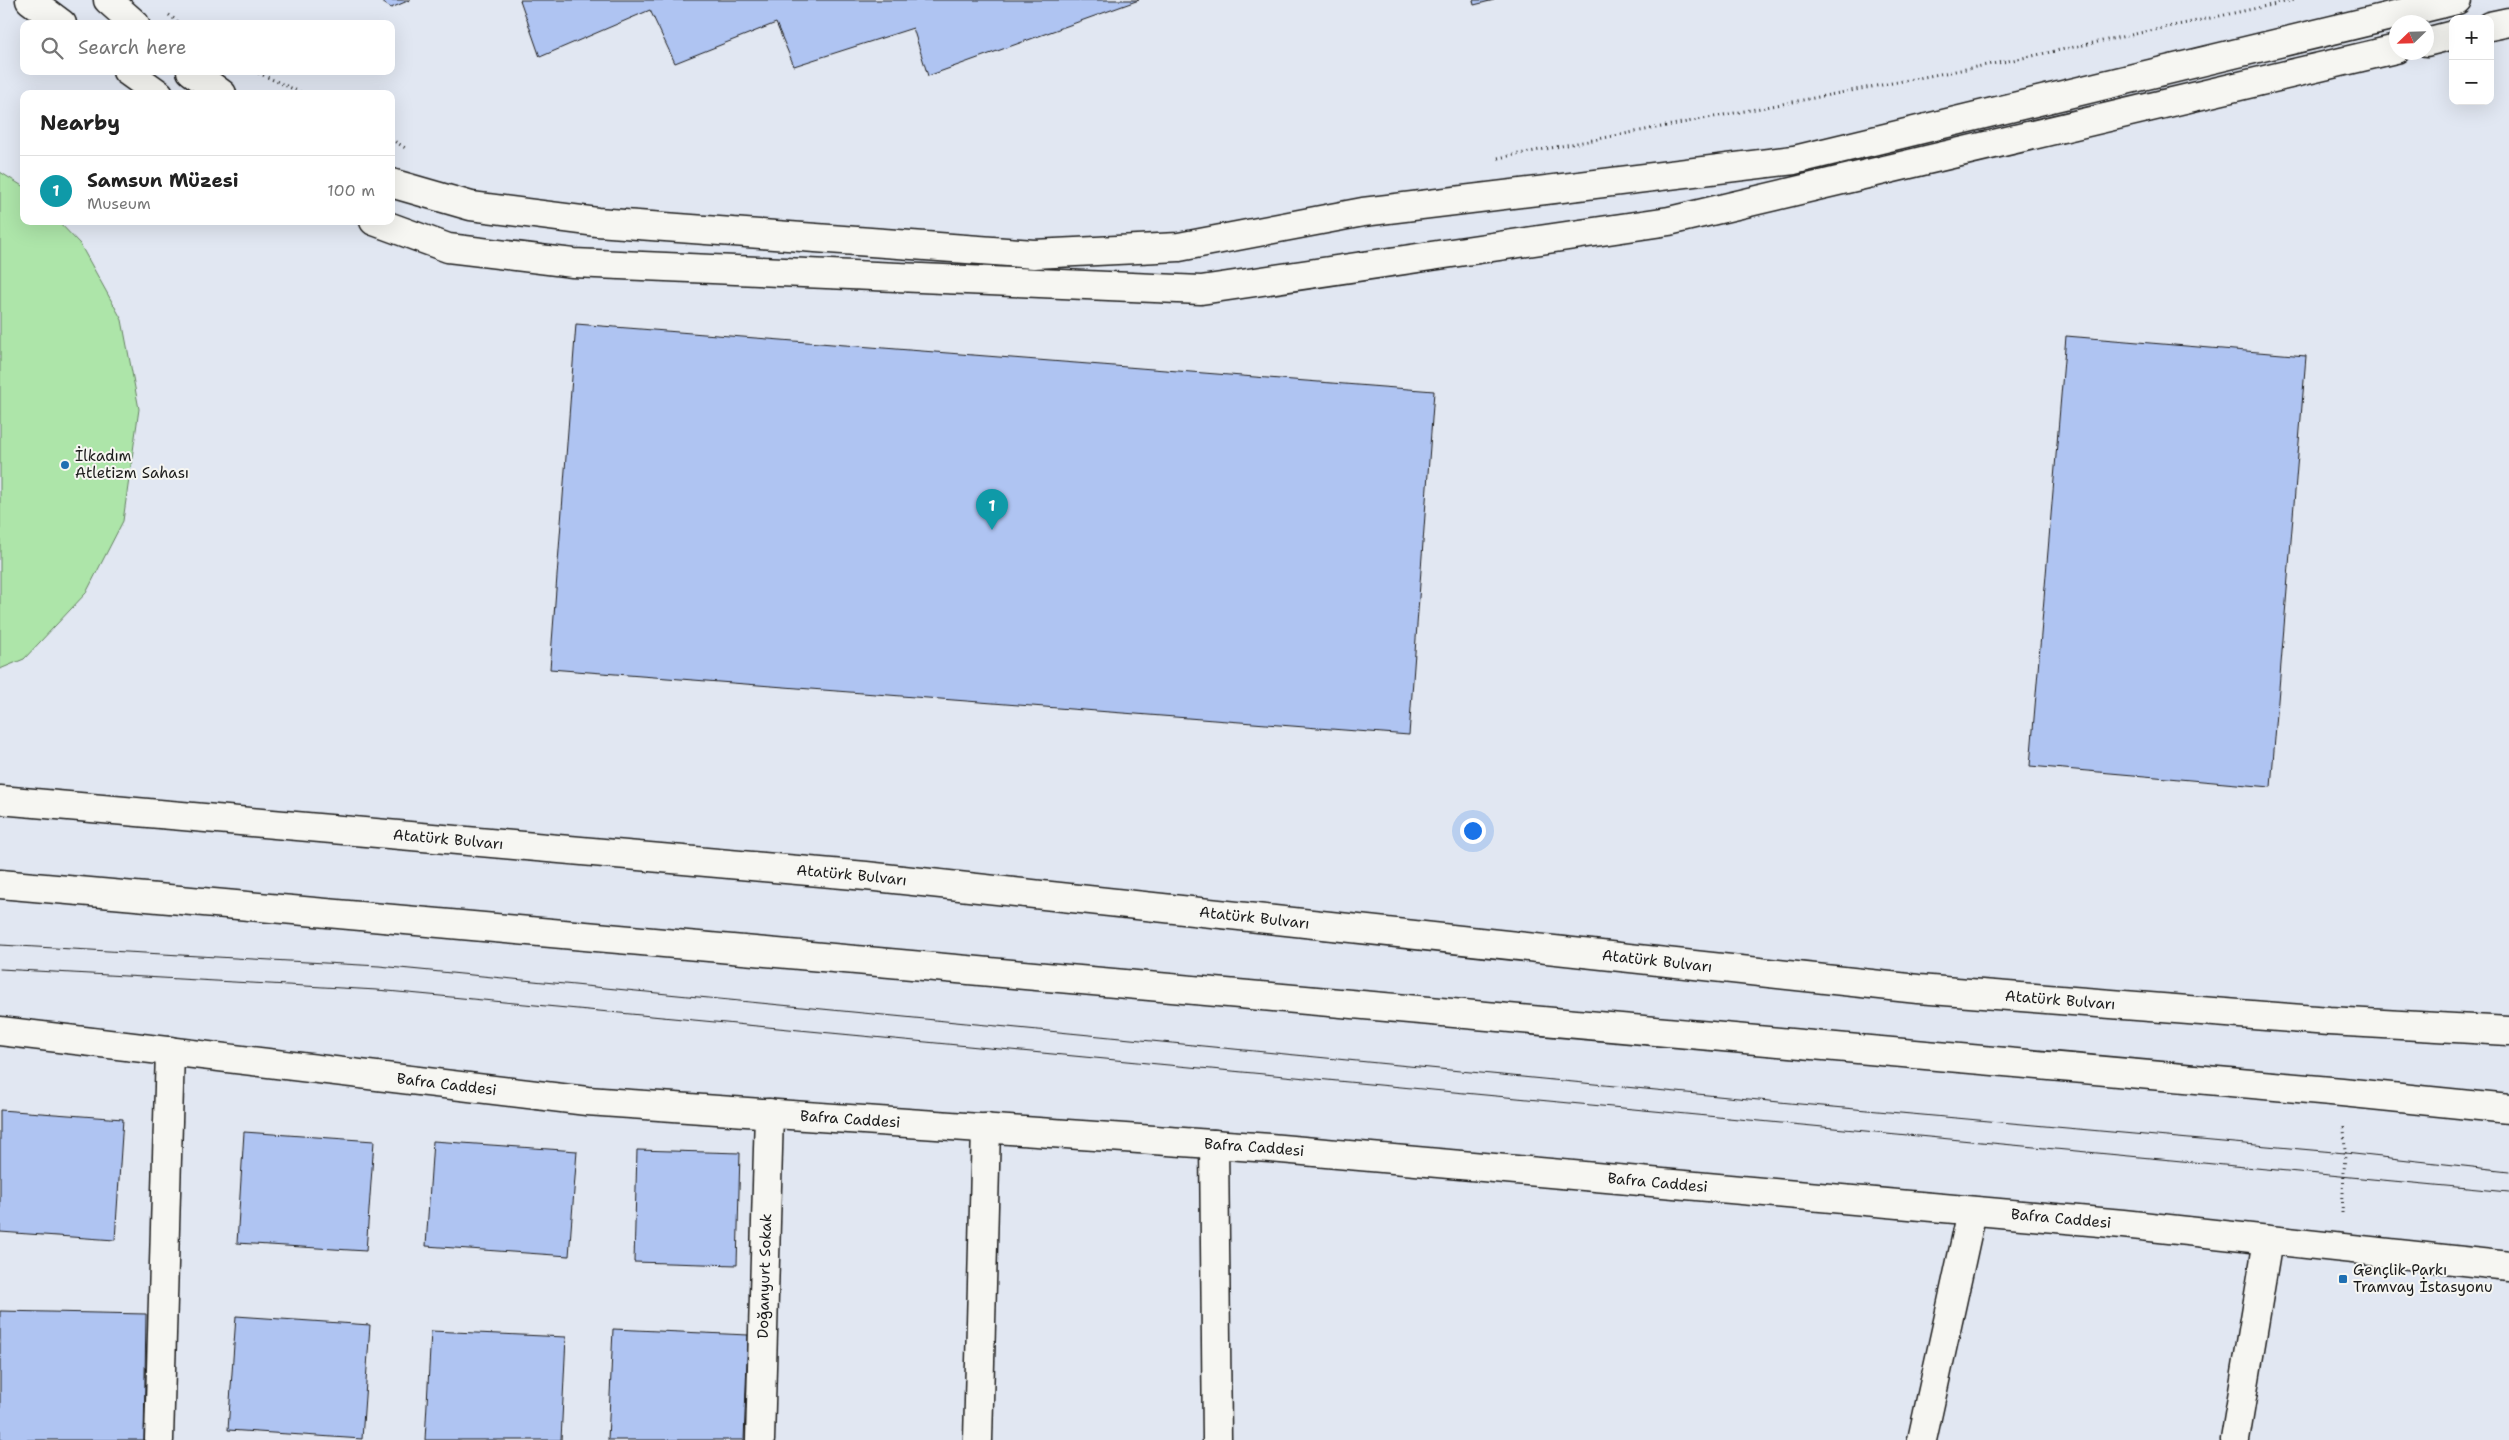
<!DOCTYPE html>
<meta charset="utf-8">
<style>
:root{--surface:#fff;--page:#f2f2f2;--text:#222;--muted:#767676;--line:#e0e0e0;--accent:#1f6fb2}
body{margin:0;font-family:"Shantell Sans",sans-serif;background:var(--page);color:var(--text)}
.controls{position:absolute;right:15px;top:15px;display:grid;overflow:hidden;border-radius:10px;box-shadow:0 5px 20px #0002}
.controls button{width:45px;height:45px;display:grid;place-items:center;padding:0;border:0;border-bottom:1px solid var(--line);background:var(--surface);color:var(--text);font:25px sans-serif}
.compass{position:absolute;left:2389px;top:15px;width:45px;height:45px;border-radius:50%;background:var(--surface);box-shadow:0 5px 20px #0002;rotate:247deg}
.you{position:absolute;left:1472px;top:830px;width:18px;height:18px;margin:-12px;border:4px solid #fff;border-radius:50%;background:#1a73e8;box-shadow:0 0 0 8px #1a73e833}
.badge{display:grid;place-items:center;width:32px;height:32px;border-radius:50%;background:var(--accent);color:#fff;font-size:16px;font-weight:700}
.pin{position:absolute;translate:-50% -41px;filter:drop-shadow(0 1px 2px #0008)}
.pin::after{content:'';position:absolute;top:26px;width:18px;height:15px;background:inherit;clip-path:polygon(0 0,100% 0,50% 100%)}
.list{margin:0;padding:0;list-style:none}
h2{display:flex;justify-content:space-between;align-items:center;height:65px;margin:0;padding:0 20px;font-size:21px}
h2 small{font-size:16px;font-weight:400;color:var(--muted)}
.list li{display:grid;grid-template-columns:32px 1fr auto;gap:15px;align-items:center;box-sizing:border-box;height:70px;padding:0 20px;border-top:1px solid var(--line)}
.list b{display:block;font-size:19px;white-space:nowrap}
.list p{margin:0;font-size:16px;white-space:nowrap;color:var(--muted)}
.list em{font-size:16px;font-style:normal;color:var(--muted)}
.icon{flex:none;width:28px;height:28px;fill:none;stroke:currentColor;stroke-width:2;stroke-linecap:round;stroke-linejoin:round}
.map{position:relative;flex:none;width:2509px;height:1440px;overflow:hidden}
.search{position:absolute;background:var(--surface);box-shadow:0 5px 20px #0002;left:20px;top:20px;width:375px;height:55px;display:flex;align-items:center;gap:12px;box-sizing:border-box;padding:0 18px;border-radius:10px;color:var(--muted);font-size:19px}
.panel{position:absolute;background:var(--surface);box-shadow:0 5px 20px #0002;left:20px;top:90px;width:375px;height:135px;border-radius:10px}
.map>svg:first-child{display:block}
.green{fill:#ade5a9;stroke:#648062}
.building{fill:#afc4f2;stroke:#1c1c1c}
.lines{fill:none;stroke-linecap:round;stroke-linejoin:round}
.minor-casing{stroke:#1c1c1c;stroke-width:31}
.major-casing{stroke:#1c1c1c;stroke-width:31}
.path{stroke:#1c1c1c;stroke-width:3;stroke-dasharray:1 4;stroke-linecap:butt}
.minor{stroke:#f6f6f2;stroke-width:28}
.major{stroke:#f6f6f2;stroke-width:28}
.tram{stroke:#1c1c1c;stroke-width:1}
.poi-dot{fill:#1f6fb2;stroke:#f6f6f2;stroke-width:2}
.labels{text-anchor:middle;stroke-width:4;stroke-linejoin:round;paint-order:stroke}
.poi-label{font-size:15px;fill:#1c1c1c;stroke:#f6f6f2;text-anchor:start}
.street-label{font-size:15px;fill:#1c1c1c;stroke:#f6f6f2}
</style>
<div class="map">
<svg width="2509" height="1440" viewBox="0 0 2509 1440">
<rect width="100%" height="100%" fill="#e1e7f2"/>
<filter id="ink" filterUnits="userSpaceOnUse"><feTurbulence type="fractalNoise" baseFrequency=".02" numOctaves="2"/><feDisplacementMap in="SourceGraphic" scale="10" xChannelSelector="R" yChannelSelector="G"/><feConvolveMatrix kernelMatrix="1 2 1 2 8 2 1 2 1" color-interpolation-filters="sRGB"/></filter>
<g filter="url(#ink)">
<polygon class="green" points="0,172 24,187 24,221 58,221 80,244 122,320 139,409 123,521 86,593 24,659 0,669"/>
<g class="building">
<polygon points="379,0 410,0 391,8"/>
<polygon points="520,0 1139,0 928,76 913,28 794,66 776,23 675,63 650,10 540,57"/>
<polygon points="1473,0 1494,0 1474,5"/>
<polygon points="576,324 1434,391 1409,735 550,669"/>
<polygon points="2066,336 2306,356 2271,787 2030,766"/>
<polygon points="0,1110 123,1119 115,1240 0,1232"/>
<polygon points="244,1132 374,1141 366,1251 237,1243"/>
<polygon points="433,1141 577,1151 569,1256 426,1246"/>
<polygon points="637,1150 740,1153 737,1265 634,1262"/>
<polygon points="0,1311 146,1314 144,1440 0,1440"/>
<polygon points="236,1316 370,1325 362,1439 228,1430"/>
<polygon points="613,1329 748,1335 744,1440 608,1440"/>
<polygon points="431,1331 566,1337 561,1440 425,1440"/>
</g>
<g class="lines">
<g class="minor-casing">
<g id="minor">
<polyline points="30,0 62,24"/>
<polyline points="108,0 135,24"/>
<polyline points="2490,26 2509,22"/>
<polyline points="2426,42 2453,35"/>
<polyline points="127,71 159,94"/>
<polyline points="191,71 222,94"/>
<polyline points="391,183 471,206 597,222 1034,254 1179,247 1363,212 1794,160 2457,0"/>
<polyline points="374,221 448,248 573,263 1201,290 1669,221 2396,49"/>
<polyline points="1214,1144 1217,1440"/>
<polyline points="159,1440 170,1051"/>
<path id="s1" d="M760,1440l9,-327"/>
<polyline points="978,1440 986,1128"/>
<polyline points="1922,1440 1972,1211"/>
<polyline points="2235,1440 2268,1240"/>
</g>
</g>
<g class="major-casing">
<g id="major">
<path id="s2" d="M0,800l866,76 1052,113 411,32 180,10"/>
<polyline points="0,884 2342,1092 2509,1109"/>
<path id="s3" d="M0,1031l587,70 683,47 853,76 386,42"/>
</g>
</g>
<g class="path">
<polyline points="169,15 181,24"/>
<polyline points="254,71 304,94"/>
<polyline points="391,139 407,149"/>
<polyline points="1498,158 2013,60 2295,0"/>
<polyline points="2342,1213 2345,1153 2344,1127"/>
</g>
<use href="#minor" class="minor"/>
<use href="#major" class="major"/>
<g class="tram">
<polyline points="0,945 379,966 1800,1104 2345,1153 2509,1171"/>
<polyline points="0,969 377,990 2509,1192"/>
</g>
</g>
</g>
<g class="poi-dot">
<circle cx="65" cy="465" r="5"/>
<rect x="2338" y="1274" width="10" height="10" rx="2.5"/>
</g>
<g class="labels">
<g class="poi-label">
<text x="75" y="461">İlkadım<tspan x="75" dy="17">Atletizm Sahası</tspan></text>
<text x="2353" y="1275">Gençlik Parkı<tspan x="2353" dy="17">Tramvay İstasyonu</tspan></text>
</g>
<g class="street-label">
<text dy="5" stroke="none"><textPath href="#s2" startOffset="450">Atatürk Bulvarı</textPath></text>
<text dy="5" stroke="none"><textPath href="#s2" startOffset="855">Atatürk Bulvarı</textPath></text>
<text dy="5" stroke="none"><textPath href="#s2" startOffset="1260">Atatürk Bulvarı</textPath></text>
<text dy="5" stroke="none"><textPath href="#s2" startOffset="1665">Atatürk Bulvarı</textPath></text>
<text dy="5" stroke="none"><textPath href="#s2" startOffset="2070">Atatürk Bulvarı</textPath></text>
<text dy="5" stroke="none"><textPath href="#s3" startOffset="450">Bafra Caddesi</textPath></text>
<text dy="5" stroke="none"><textPath href="#s3" startOffset="855">Bafra Caddesi</textPath></text>
<text dy="5" stroke="none"><textPath href="#s3" startOffset="1260">Bafra Caddesi</textPath></text>
<text dy="5" stroke="none"><textPath href="#s3" startOffset="1665">Bafra Caddesi</textPath></text>
<text dy="5" stroke="none"><textPath href="#s3" startOffset="2070">Bafra Caddesi</textPath></text>
<text dy="5" stroke="none"><textPath href="#s1" startOffset="164">Doğanyurt Sokak</textPath></text>
</g>
</g>
</svg>
<div class="controls">
<button>+</button>
<button>−</button>
</div>
<svg class="compass" viewBox="-18 -18 36 36"><path d="M0-13l5 13h-10z" fill="#e53935"/><path d="M0 13l5-13h-10z" fill="#767676"/></svg>
<div class="you"></div>
<div class="pin badge" style="left:992px;top:530px;background:#0f9aa8">1</div>
<div class="search"><svg class="icon" aria-label="search" viewBox="0 0 24 24"><circle cx="10" cy="10" r="6"/><path d="M15 15l6 6"/></svg>Search here</div>
<section class="panel">
<h2>Nearby<small></small></h2>
<ul class="list">
<li><span class="badge" style="background:#0f9aa8">1</span><div><b>Samsun Müzesi</b><p>Museum</p></div><em>100 m</em></li>
</ul>
</section>
</div>
